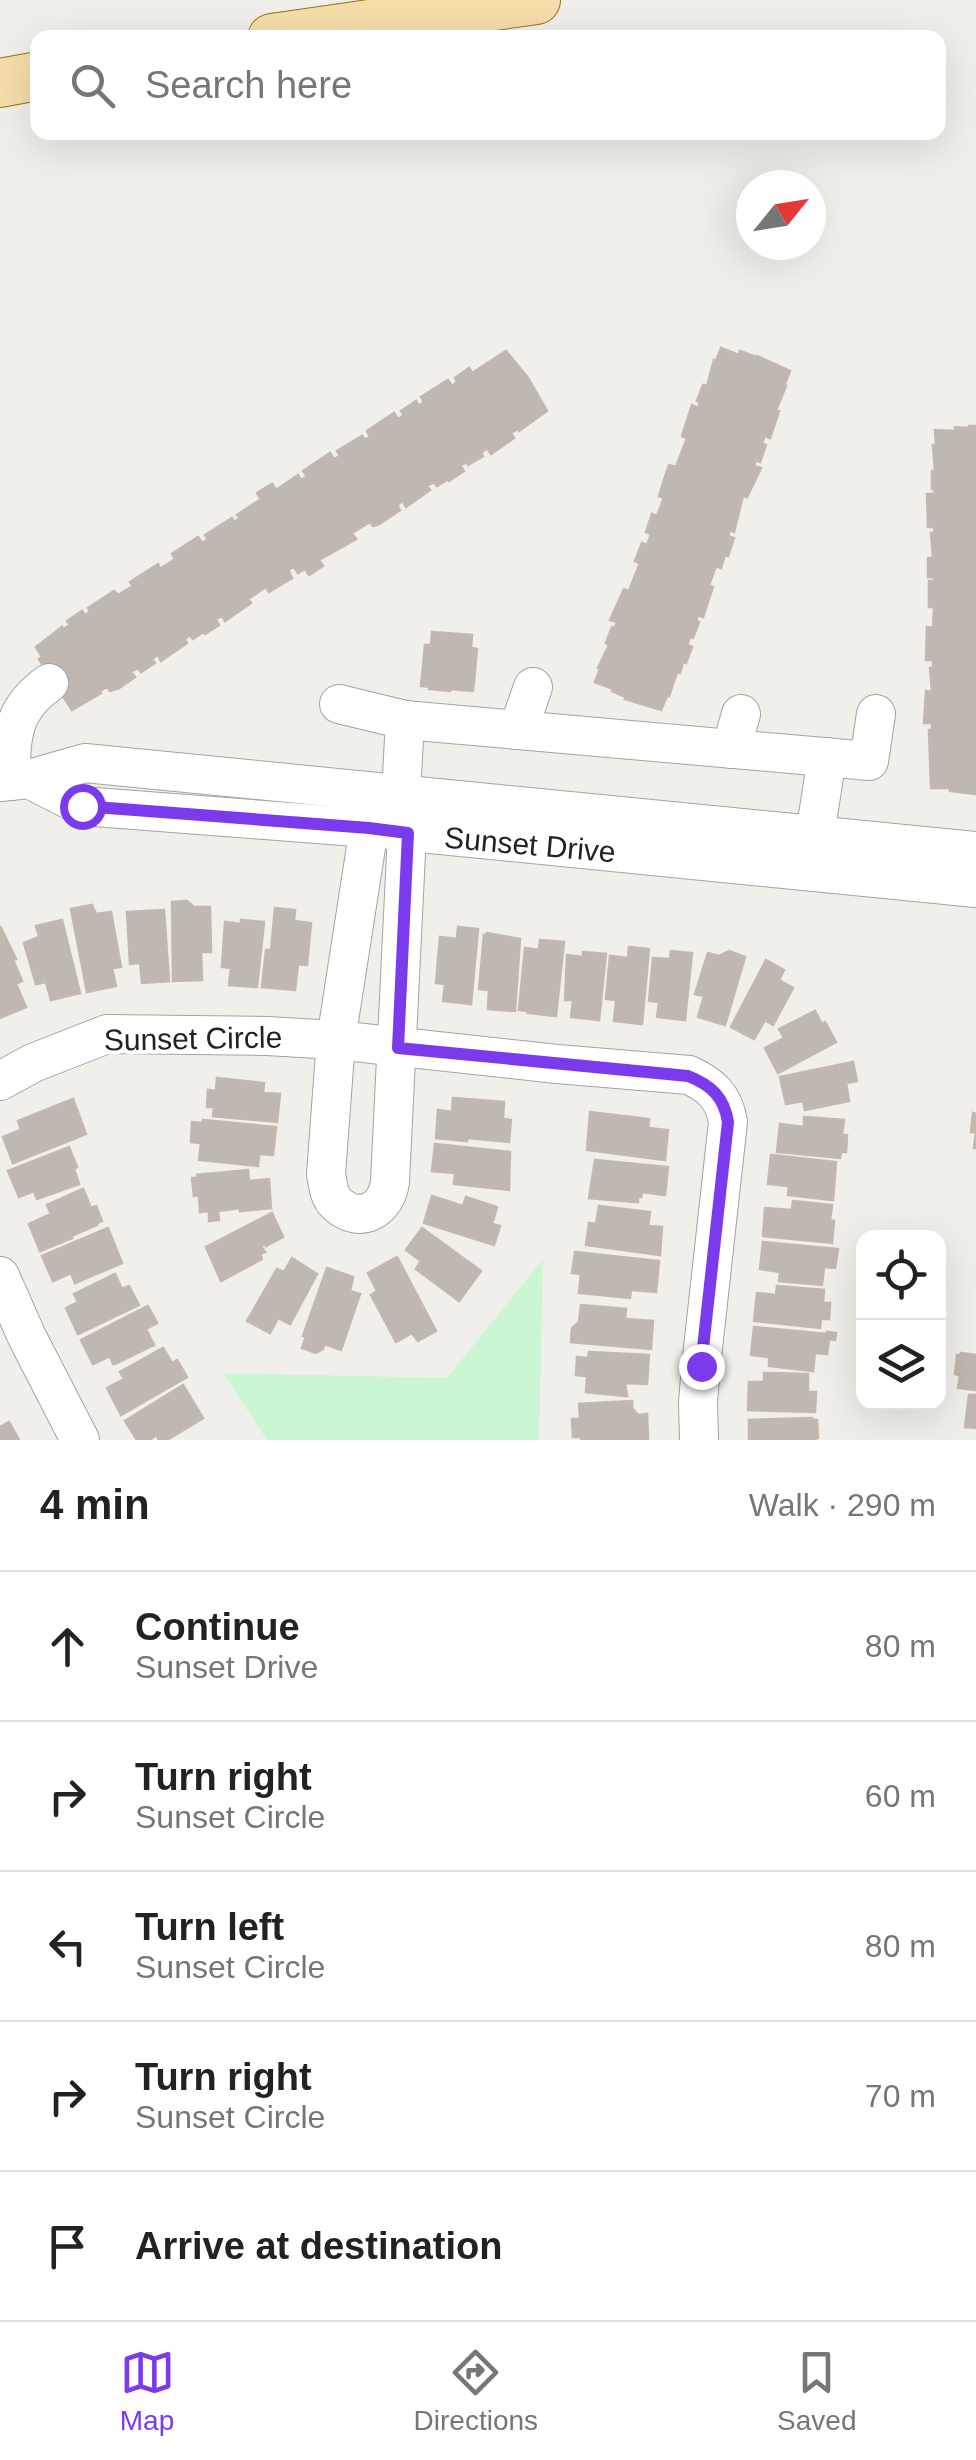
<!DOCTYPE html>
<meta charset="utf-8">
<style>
:root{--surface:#fff;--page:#f2f2f2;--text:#222;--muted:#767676;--line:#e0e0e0;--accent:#7c3aed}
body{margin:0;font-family:Arial,sans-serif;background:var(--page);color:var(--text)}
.controls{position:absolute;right:30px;bottom:30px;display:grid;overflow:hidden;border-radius:20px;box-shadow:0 10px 40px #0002}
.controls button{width:90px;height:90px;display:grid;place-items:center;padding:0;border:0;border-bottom:2px solid var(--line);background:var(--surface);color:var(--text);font:50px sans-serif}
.compass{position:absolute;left:736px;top:170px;width:90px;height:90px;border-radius:50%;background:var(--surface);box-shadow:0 10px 40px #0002;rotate:60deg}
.stop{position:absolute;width:30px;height:30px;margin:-22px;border:8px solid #7c3aed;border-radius:50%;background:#fff}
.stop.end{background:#7c3aed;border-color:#fff;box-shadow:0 2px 10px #0008}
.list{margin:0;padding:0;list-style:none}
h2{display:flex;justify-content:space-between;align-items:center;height:130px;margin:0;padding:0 40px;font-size:42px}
h2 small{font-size:32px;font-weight:400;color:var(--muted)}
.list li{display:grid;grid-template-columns:65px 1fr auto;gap:30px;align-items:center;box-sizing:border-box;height:150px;padding:0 40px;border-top:2px solid var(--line)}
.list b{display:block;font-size:38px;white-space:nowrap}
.list p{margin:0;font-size:32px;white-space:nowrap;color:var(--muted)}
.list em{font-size:32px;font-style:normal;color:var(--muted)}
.icon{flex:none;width:55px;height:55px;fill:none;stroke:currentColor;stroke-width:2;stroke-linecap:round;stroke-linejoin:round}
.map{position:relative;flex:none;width:976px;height:1440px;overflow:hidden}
.search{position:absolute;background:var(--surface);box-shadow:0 10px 40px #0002;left:30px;right:30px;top:30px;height:110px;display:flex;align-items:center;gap:25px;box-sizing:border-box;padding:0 35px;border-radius:20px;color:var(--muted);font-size:38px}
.sheet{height:880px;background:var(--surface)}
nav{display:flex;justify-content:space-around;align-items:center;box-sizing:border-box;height:140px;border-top:2px solid var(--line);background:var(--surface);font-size:28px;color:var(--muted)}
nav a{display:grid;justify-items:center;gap:5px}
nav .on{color:var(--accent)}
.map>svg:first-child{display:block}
.park{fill:#cbf6d3}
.building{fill:#bfb8b2;stroke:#c2b8ac;stroke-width:2.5}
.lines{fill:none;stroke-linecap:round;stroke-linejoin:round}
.minor-casing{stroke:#a3a3a3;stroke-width:40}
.major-casing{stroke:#94750b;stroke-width:50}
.minor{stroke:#fff;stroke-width:38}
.major{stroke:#f6ddaa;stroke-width:48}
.route{stroke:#7c3aed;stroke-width:12}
.labels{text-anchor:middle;stroke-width:8;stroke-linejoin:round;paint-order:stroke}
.street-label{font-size:30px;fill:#222;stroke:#fff}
</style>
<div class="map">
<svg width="976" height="1440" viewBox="0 0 976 1440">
<rect width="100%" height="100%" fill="#f1efe9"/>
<polygon class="park" points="543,1259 539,1440 267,1440 223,1373 447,1378"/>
<g class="building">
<polygon points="721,348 739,355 740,351 756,357 757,356 790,371 784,386 786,386 776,410 779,411 770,438 765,436 762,443 766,445 760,462 756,460 754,466 761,468 747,497 743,496 734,532 730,530 728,536 734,538 728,556 725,555 721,568 716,566 709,585 713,587 703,617 698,615 696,621 699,622 693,638 690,637 687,645 692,647 686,663 683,662 680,673 677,672 669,696 667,696 661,710 625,699 626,697 612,691 613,689 595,682 600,669 598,668 609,645 606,643 612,627 615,628 617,622 610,620 624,589 629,591 640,563 635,561 642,543 647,545 651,534 646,532 652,514 657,516 664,498 659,496 663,483 669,465 676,467 687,438 682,436 692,405 698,408 700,402 697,401 703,385 707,386 714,360 716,361"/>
<polygon points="506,351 528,378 547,411 519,431 518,429 511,433 514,438 491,454 487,448 481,453 483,456 468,465 467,462 460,465 464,471 449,481 448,479 437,486 434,482 427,486 430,490 406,507 403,501 397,505 400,510 379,524 373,526 370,522 352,533 356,539 319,560 323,566 309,575 305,569 298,573 294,567 288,570 292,578 269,592 266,587 248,599 251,603 225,621 222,616 216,619 219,625 205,634 203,632 193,639 190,635 185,639 187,643 161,661 158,655 152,659 155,663 141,672 138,668 131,672 135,677 119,688 110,691 107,687 100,691 101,693 72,710 39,659 42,657 36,647 62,627 63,629 70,625 67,621 82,611 85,615 90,612 88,608 114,591 118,595 133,586 130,582 158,564 160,569 175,559 172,554 198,537 202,543 208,539 205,535 232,518 234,522 240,518 237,515 261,499 257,493 272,484 276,490 298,475 301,480 307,476 303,471 330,453 334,459 340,456 337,451 362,436 365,440 370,437 367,431 394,413 398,419 404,415 401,411 416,401 419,406 424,402 421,397 448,380 452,386 457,382 455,378 469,368 472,373"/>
<polygon points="969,426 976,426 976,794 950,791 950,788 931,788 929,730 932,730 932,723 924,723 926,691 932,692 930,668 933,668 933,660 926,660 927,627 933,628 934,607 929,607 929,581 934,581 934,577 928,577 928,558 933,558 931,533 935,533 934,527 928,527 927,494 935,494 934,489 932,489 932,471 935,471 933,445 936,445 935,430 955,431 955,427 969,428"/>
<polygon points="432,632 472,635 471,648 477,649 473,691 451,689 450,691 429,689 430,687 421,686 425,645 431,645"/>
<polygon points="187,901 194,907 210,907 211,952 201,952 202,980 173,981 172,902"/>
<polygon points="92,905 96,914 111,912 121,967 112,968 116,986 87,992 71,909"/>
<polygon points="275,908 295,910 294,921 311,923 307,965 298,964 295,990 262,987 266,950 271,950"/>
<polygon points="164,910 169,981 142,983 140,963 130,964 127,912"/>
<polygon points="62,920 80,993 51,1000 46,982 36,984 24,943 39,937 36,926"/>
<polygon points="241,920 264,922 257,987 229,985 231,968 222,967 225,922 241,924"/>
<polygon points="0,926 16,959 13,960 22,981 16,984 26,1007 0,1018"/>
<polygon points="458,927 478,929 471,1004 443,1001 445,984 436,983 440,937 457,939"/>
<polygon points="487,933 520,939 515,1011 488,1009 489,990 479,989 484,935 486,936"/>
<polygon points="540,940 564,942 556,1016 528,1013 528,1011 519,1010 525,948 539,950"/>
<polygon points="629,947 649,949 642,1024 614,1021 616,1000 606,999 610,956 628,958"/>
<polygon points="671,951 692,953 685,1020 657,1017 659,1002 649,1001 653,958 670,959"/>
<polygon points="729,951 745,957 725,1025 698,1017 704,996 695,994 708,953 719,956"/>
<polygon points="583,952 606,954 599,1020 571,1017 573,1000 565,1000 567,955 583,957"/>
<polygon points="766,960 784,970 779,980 793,988 773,1025 765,1020 754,1039 731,1027"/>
<polygon points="815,1011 822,1024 825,1022 836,1042 778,1073 765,1048 784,1038 779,1029"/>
<polygon points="853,1062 857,1081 846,1083 849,1101 805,1110 803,1101 786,1104 780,1077"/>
<polygon points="217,1078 264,1083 263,1093 280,1094 277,1122 213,1116 214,1107 207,1107 208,1090 216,1091"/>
<polygon points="453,1098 504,1102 503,1119 511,1120 509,1142 467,1138 467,1141 436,1138 438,1110 452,1112"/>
<polygon points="73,1099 86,1134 13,1163 3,1137 21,1130 18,1121"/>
<polygon points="590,1112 649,1119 648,1128 668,1130 665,1160 587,1150"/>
<polygon points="973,1113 976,1114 976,1148 974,1148 976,1132 971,1132"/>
<polygon points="804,1117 844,1120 842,1135 847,1135 846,1152 841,1152 840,1158 777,1152 780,1124 804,1127"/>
<polygon points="203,1120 276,1127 273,1155 259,1154 258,1166 199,1160 201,1143 191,1142 192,1122 203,1123"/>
<polygon points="435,1144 510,1152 509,1190 454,1184 455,1173 432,1171"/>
<polygon points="69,1147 77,1167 74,1169 79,1184 37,1199 34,1191 19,1197 8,1171"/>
<polygon points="771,1155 836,1162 833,1200 788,1195 789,1186 768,1184"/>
<polygon points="595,1160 668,1167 665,1195 642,1192 641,1197 638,1197 638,1202 635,1202 589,1198"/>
<polygon points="248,1170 249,1181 269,1179 271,1208 240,1211 240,1208 218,1211 219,1220 209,1221 209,1211 200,1212 199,1195 194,1196 192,1178 197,1178 197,1175"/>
<polygon points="83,1189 91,1208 96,1206 102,1221 97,1223 97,1225 71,1236 72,1238 40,1251 29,1224 51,1214 47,1205"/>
<polygon points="432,1196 463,1206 466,1197 497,1207 492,1224 500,1226 494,1245 424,1223"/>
<polygon points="793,1201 832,1205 830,1221 834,1221 832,1243 763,1236 765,1208 792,1210"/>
<polygon points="599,1206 650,1212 648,1226 662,1227 660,1255 586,1245 589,1223 596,1224"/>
<polygon points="272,1213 283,1237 266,1246 265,1244 261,1246 265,1252 260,1254 262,1259 221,1281 206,1247"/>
<polygon points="108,1228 122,1263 75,1283 71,1273 53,1281 42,1256"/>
<polygon points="422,1228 481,1271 459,1301 416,1269 421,1261 406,1250"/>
<polygon points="763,1242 838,1249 835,1268 824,1267 822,1285 779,1281 780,1272 760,1269"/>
<polygon points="575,1252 659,1261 656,1292 631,1290 630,1298 579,1293 581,1274 572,1273"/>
<polygon points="397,1257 436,1331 418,1341 412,1333 396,1342 371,1295 377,1291 368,1273"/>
<polygon points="292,1258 317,1274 290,1324 278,1318 270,1333 247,1321 277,1269 284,1272"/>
<polygon points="327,1268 353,1277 350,1291 360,1294 341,1350 324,1344 323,1349 316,1353 302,1348 306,1337 303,1336"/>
<polygon points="115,1274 122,1289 129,1286 139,1305 78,1334 66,1308 78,1302 74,1294"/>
<polygon points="777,1286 824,1290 823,1303 830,1303 829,1319 821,1319 820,1328 754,1321 757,1293 776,1295"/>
<polygon points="581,1305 626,1309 625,1319 653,1321 651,1349 571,1342 572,1328 579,1322"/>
<polygon points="148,1306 157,1323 146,1329 154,1345 115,1364 113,1364 110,1356 93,1364 81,1340"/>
<polygon points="754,1327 827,1334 827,1332 836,1333 835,1340 829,1339 827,1354 815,1353 813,1371 769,1366 769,1357 751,1355"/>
<polygon points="163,1348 172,1363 177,1360 187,1377 121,1415 107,1388 124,1379 120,1372"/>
<polygon points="589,1352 649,1355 647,1384 625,1383 627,1396 586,1392 587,1376 576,1375 577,1357 588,1358"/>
<polygon points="961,1353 976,1355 976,1390 958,1388 960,1376 955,1374 957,1355 961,1355"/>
<polygon points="764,1373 808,1374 808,1392 816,1392 815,1412 748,1410 749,1382 764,1382"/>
<polygon points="183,1385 203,1418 167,1440 159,1440 157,1435 149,1440 137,1440 125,1421"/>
<polygon points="969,1395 976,1395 976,1428 965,1427"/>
<polygon points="632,1401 632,1408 638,1415 647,1414 648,1440 581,1440 581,1437 573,1437 572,1419 580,1419 579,1404"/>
<polygon points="812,1418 813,1420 817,1420 818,1438 813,1440 749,1440 749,1420"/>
<polygon points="9,1422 19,1440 0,1440 0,1427"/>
</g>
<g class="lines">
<g class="minor-casing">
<g id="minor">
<polyline points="339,704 405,720"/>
<polyline points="518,730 533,687"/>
<polyline points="731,749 741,714"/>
<polyline points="29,779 82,806 369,828 976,888"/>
<path d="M11,781c0,-44 0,-71 38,-98"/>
<polyline points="0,782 29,779 85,763 976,851"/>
<path d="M401,795l-32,33 -33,212 -10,134c2,11 3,23 11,30 23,21 49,6 53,-22l17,-349 -6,-38 4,-75 464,41 7,-47"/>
<polyline points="815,835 827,757"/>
<path d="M0,1081l33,-18 74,-29 160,2 69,4 221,24 132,11c22,10 35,22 39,47l-27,244 -3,37 1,37"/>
<polyline points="0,1276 27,1337 80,1440"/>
</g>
</g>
<g class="major-casing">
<g id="major">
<polyline points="272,38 536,0"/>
<polyline points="0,83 38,76"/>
</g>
</g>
<use href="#minor" class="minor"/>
<use href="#major" class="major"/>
</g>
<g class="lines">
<path class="route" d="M82,806l287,22 39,5 -10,215 290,28c23,9 36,21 40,46l-27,244"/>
</g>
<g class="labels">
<g class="street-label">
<text transform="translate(530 845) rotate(5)" y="10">Sunset Drive</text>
<text transform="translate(193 1039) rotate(-1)" y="10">Sunset Circle</text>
</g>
</g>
</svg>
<div class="controls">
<button><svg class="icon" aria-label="locate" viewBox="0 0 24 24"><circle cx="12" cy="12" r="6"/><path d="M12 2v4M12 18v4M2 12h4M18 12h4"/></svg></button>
<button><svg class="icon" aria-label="layers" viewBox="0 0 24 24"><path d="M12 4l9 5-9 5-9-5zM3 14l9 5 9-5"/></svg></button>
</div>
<svg class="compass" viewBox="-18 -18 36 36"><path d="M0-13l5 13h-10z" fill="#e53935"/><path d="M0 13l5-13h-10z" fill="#767676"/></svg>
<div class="stop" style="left:82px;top:806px"></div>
<div class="stop end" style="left:701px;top:1366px"></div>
<div class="search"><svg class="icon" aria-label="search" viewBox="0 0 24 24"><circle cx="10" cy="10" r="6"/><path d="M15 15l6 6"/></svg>Search here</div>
</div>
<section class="sheet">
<h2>4 min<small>Walk · 290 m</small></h2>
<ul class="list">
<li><svg class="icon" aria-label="ahead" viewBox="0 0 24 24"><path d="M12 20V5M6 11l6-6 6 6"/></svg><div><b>Continue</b><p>Sunset Drive</p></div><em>80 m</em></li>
<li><svg class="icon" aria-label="right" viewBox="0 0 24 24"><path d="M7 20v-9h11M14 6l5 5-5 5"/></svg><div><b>Turn right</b><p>Sunset Circle</p></div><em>60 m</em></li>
<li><svg class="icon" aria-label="left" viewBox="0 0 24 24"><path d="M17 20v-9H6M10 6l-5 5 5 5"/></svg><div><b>Turn left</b><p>Sunset Circle</p></div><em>80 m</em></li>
<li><svg class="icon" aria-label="right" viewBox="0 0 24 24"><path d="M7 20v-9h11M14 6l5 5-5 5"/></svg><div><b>Turn right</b><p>Sunset Circle</p></div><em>70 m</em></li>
<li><svg class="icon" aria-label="arrive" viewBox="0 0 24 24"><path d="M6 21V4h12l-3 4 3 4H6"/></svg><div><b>Arrive at destination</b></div></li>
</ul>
</section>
<nav>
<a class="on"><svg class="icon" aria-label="map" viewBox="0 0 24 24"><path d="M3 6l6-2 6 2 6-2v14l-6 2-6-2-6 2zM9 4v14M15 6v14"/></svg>Map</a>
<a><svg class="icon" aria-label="directions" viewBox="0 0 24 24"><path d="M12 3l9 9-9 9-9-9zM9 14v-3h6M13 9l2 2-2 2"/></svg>Directions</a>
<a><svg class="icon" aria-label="saved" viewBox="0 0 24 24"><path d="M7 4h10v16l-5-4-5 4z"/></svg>Saved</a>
</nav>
